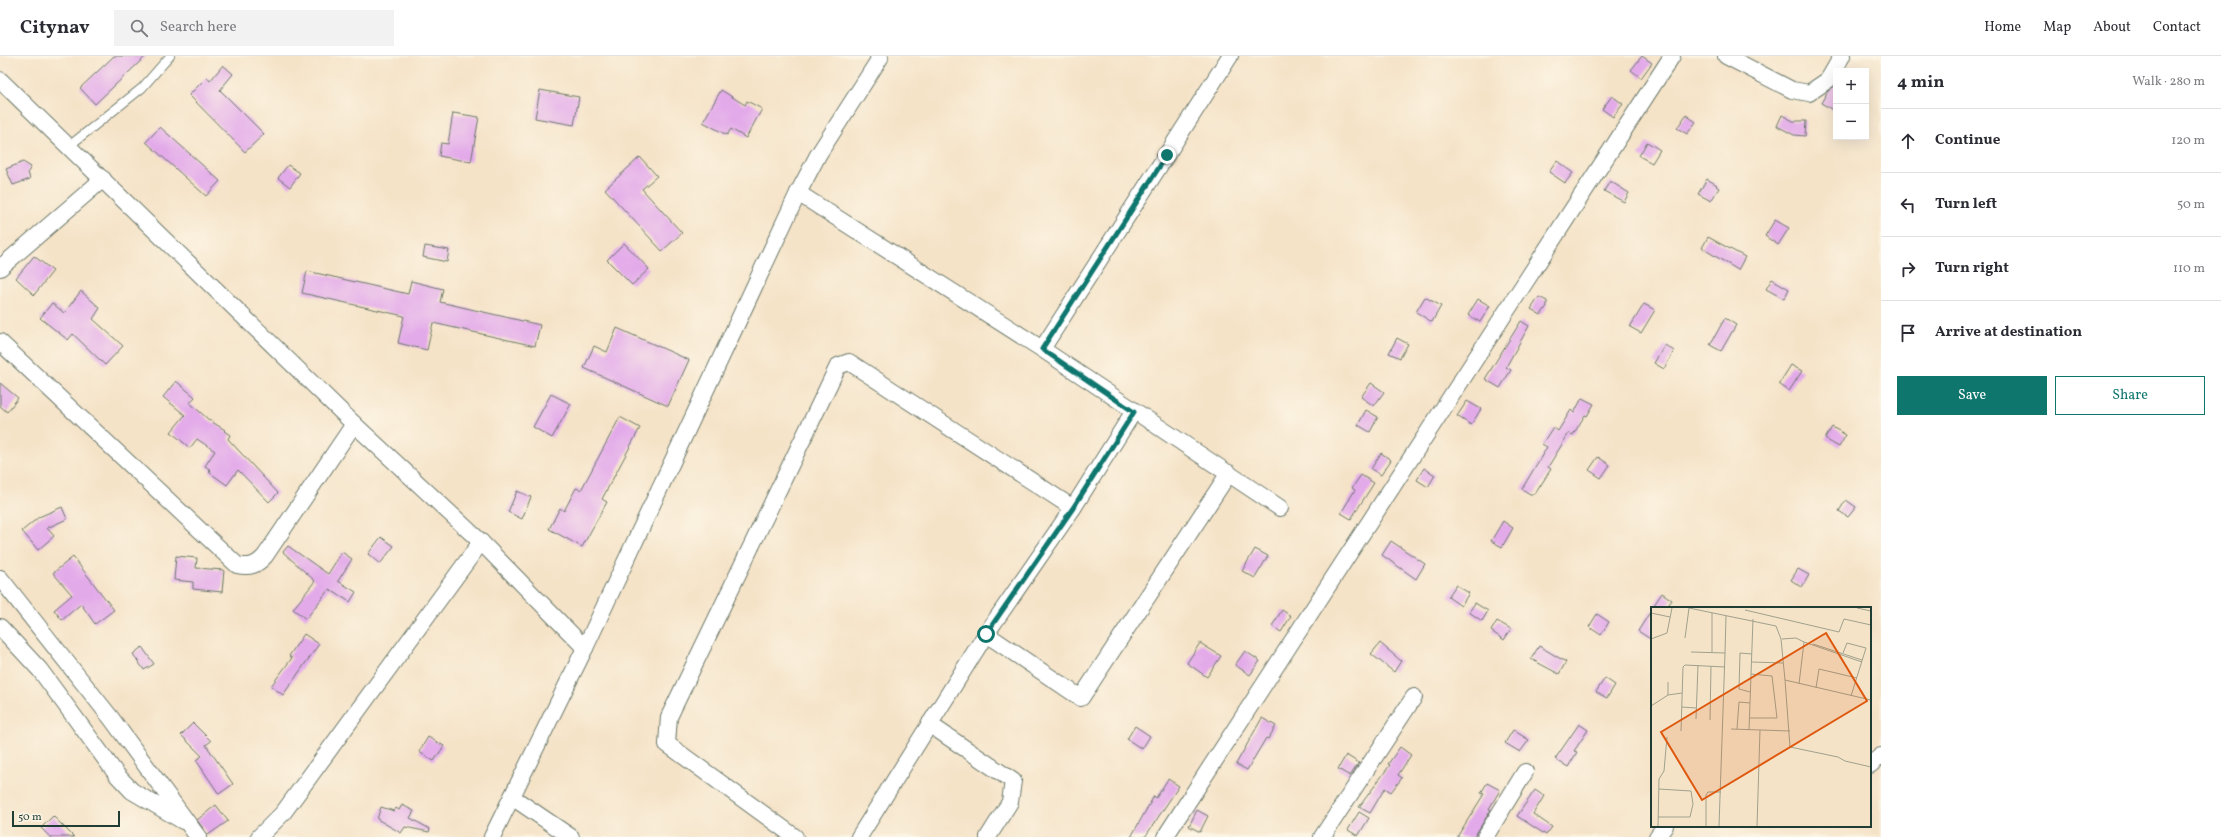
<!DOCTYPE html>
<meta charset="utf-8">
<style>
:root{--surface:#fff;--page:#f2f2f3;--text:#2b2b33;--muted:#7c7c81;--line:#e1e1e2;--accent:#0f766e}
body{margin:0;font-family:Vollkorn,serif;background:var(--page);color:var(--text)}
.controls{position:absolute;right:12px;top:12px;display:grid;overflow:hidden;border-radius:0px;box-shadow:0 4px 16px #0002}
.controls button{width:36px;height:36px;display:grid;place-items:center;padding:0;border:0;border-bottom:1px solid var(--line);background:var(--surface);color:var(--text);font:20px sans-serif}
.scale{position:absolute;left:12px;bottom:10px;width:108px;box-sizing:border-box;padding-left:4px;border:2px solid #1f3d34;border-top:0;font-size:11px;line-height:14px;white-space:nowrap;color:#1f3d34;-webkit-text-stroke:3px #fcf5e5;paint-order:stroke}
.stop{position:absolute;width:12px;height:12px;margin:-9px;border:3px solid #0f766e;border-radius:50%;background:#fff}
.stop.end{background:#0f766e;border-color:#fff;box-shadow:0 1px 4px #0008}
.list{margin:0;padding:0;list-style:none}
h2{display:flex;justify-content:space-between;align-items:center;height:52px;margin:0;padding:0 16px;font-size:17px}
h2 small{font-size:13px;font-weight:400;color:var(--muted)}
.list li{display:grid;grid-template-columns:26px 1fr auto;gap:12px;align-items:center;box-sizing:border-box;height:64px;padding:0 16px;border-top:1px solid var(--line)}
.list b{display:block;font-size:15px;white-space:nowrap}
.list em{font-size:13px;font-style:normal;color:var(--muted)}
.actions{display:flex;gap:8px;padding:12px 16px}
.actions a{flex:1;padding:9px 0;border:1px solid var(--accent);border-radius:0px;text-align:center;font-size:14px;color:var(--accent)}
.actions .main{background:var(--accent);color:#fff}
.icon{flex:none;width:22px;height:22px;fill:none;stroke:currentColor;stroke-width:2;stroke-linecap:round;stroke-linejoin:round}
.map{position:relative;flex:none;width:1881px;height:781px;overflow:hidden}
header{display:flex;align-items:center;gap:24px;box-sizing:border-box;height:56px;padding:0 20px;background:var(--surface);border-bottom:1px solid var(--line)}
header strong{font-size:19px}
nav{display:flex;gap:22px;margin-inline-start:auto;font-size:14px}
.search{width:280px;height:36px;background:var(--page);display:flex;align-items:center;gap:10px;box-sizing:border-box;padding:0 14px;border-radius:0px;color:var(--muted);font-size:15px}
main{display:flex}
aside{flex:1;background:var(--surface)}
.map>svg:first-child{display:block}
.building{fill:#e3aaea}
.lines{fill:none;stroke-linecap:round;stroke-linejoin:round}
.service-casing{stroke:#6a7768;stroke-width:10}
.minor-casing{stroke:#6a7768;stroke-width:18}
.service{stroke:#fff;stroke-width:8}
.minor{stroke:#fff;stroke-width:16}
.route{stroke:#0f766e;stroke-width:5}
.inset-road{fill:none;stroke:#9fa18d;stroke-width:1}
.view{fill:#de580e;fill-opacity:0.15;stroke:#de580e;stroke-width:2}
.inset-edge{fill:none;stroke:#1f3d34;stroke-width:2}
</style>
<header>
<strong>Citynav</strong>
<div class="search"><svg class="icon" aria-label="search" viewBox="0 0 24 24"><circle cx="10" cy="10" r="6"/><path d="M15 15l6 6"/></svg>Search here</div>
<nav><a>Home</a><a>Map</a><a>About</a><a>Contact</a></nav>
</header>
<main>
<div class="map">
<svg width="1881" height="781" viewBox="0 0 1881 781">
<rect width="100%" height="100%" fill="#fcf5e5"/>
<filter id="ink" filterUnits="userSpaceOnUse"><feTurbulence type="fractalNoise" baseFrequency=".025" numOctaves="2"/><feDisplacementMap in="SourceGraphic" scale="8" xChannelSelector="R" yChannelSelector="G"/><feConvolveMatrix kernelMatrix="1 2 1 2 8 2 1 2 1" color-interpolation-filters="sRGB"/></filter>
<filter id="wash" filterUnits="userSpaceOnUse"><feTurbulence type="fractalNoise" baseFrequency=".012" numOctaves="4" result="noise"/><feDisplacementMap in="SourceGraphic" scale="16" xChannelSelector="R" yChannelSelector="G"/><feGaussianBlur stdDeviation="0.9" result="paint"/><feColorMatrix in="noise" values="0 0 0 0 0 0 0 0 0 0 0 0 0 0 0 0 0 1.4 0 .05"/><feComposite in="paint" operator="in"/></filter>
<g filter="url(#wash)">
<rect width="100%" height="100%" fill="#f5e3c8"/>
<g id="blocks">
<g class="building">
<polygon points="114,0 146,0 95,48 80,32"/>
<polygon points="1642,0 1652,7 1641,22 1631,14"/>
<polygon points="223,9 233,18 220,34 264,78 245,96 189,39 207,21 210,25"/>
<polygon points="1836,29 1836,56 1821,47 1828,35"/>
<polygon points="540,34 579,41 574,69 535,62"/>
<polygon points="721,34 745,49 747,45 762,53 746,82 731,73 727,79 703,66"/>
<polygon points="1612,40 1623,48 1613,61 1602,53"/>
<polygon points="453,57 479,61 471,106 439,100 441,87 448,88"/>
<polygon points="1686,59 1696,66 1687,78 1677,72"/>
<polygon points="1782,59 1793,65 1806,65 1805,80 1794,79 1777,70"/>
<polygon points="160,71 220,125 206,140 146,86"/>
<polygon points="1647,86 1660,94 1652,107 1639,100"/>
<polygon points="640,101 657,120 642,133 682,177 662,195 605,133"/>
<polygon points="1557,105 1573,117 1565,127 1549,116"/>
<polygon points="23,106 31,111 28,116 30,123 13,129 6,113"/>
<polygon points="288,109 300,117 290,131 278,122"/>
<polygon points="1707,123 1717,129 1716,130 1719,132 1711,145 1698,138"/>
<polygon points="1610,125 1629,137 1624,146 1604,135"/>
<polygon points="1775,164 1789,172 1778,189 1765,180"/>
<polygon points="1708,181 1745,201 1738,214 1702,192"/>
<polygon points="624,187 649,213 632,229 607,204"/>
<polygon points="425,190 449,194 447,206 423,201"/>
<polygon points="34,200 53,215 34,239 16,222"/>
<polygon points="307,215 408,238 411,225 443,233 440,246 540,269 535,290 433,267 427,294 398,287 404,260 302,237"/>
<polygon points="1772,223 1789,233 1784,243 1766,233"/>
<polygon points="81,235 100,252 93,263 123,290 105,309 73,278 68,284 40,262 52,247 64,257"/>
<polygon points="1425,241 1441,250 1432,266 1416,256"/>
<polygon points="1539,241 1547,245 1547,250 1541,259 1531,253"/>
<polygon points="1478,243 1490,250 1480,266 1468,259"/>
<polygon points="1644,248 1655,254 1641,277 1630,271"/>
<polygon points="1725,262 1736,269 1721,295 1710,289"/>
<polygon points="1521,265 1529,270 1506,311 1511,314 1500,332 1485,323"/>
<polygon points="617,272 689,304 668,350 584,312 594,290 607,296"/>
<polygon points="1397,282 1408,288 1400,302 1389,297"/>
<polygon points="1665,289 1674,295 1664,313 1654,307"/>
<polygon points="1791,309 1802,315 1789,335 1779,328"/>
<polygon points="176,325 195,341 190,347 209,364 225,374 224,375 230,379 228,383 278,437 269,446 238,414 227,429 209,416 211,414 205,410 215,395 197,383 190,392 171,376 185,359 163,341"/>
<polygon points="0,327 18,342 7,356 0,350"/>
<polygon points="1371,327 1384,336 1374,350 1361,341"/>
<polygon points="551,338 571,348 552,382 533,371"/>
<polygon points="1582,342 1594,348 1587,360 1585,359 1573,379 1569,377 1548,411 1551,413 1544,424 1535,438 1530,438 1522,433 1547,391 1542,388 1553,371 1558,375 1571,354 1574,357"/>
<polygon points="1467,345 1481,353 1471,369 1457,360"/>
<polygon points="1366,354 1378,361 1370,376 1358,369"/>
<polygon points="620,361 640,372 602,443 607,446 582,491 549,473 560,452 564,455 576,432 581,434"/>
<polygon points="1832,371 1846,379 1839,391 1825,383"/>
<polygon points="1381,397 1391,404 1381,419 1371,413"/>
<polygon points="1598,401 1610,409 1601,422 1589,414"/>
<polygon points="1424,412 1435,419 1428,431 1417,424"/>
<polygon points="1361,419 1374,427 1351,463 1341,457 1355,434 1352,432"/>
<polygon points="517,435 531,441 522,463 508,456"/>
<polygon points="1846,444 1856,451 1848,461 1839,455"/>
<polygon points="62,451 67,463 47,472 54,480 38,494 22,475 39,461"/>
<polygon points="1503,465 1513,472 1502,491 1491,485"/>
<polygon points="381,481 394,490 380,508 368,498"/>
<polygon points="1391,485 1425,508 1416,523 1382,499"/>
<polygon points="288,490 328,518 342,496 352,503 338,525 356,536 350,546 329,533 306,563 293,553 315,525 283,496"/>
<polygon points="1255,493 1268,500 1255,522 1242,515"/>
<polygon points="176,500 197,502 196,512 224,514 222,536 193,533 193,526 174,524"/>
<polygon points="73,501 114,554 95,568 81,548 62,564 54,554 72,539 53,517"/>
<polygon points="1798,513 1809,519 1802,531 1791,524"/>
<polygon points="1456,529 1469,537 1461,550 1448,541"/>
<polygon points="1662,537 1672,544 1666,552 1652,552"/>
<polygon points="1475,547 1488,555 1482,565 1469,556"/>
<polygon points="1652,553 1652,584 1638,575"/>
<polygon points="1282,554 1291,560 1281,576 1272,570"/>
<polygon points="1597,558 1609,566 1601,579 1589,571"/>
<polygon points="1497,565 1511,573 1504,584 1491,575"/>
<polygon points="304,578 319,588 283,639 271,630 292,602 289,600"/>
<polygon points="1200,587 1221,600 1207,621 1187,607"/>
<polygon points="1380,587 1401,605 1394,616 1371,598"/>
<polygon points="1539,590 1566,606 1559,618 1531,603"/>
<polygon points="142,591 154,608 144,614 133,598"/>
<polygon points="1245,595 1260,605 1250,619 1235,609"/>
<polygon points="1605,622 1615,629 1607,642 1596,636"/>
<polygon points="1262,662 1276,670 1268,683 1266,682 1247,714 1236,708"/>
<polygon points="193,667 211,685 206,689 233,728 219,738 196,704 202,700 181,679"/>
<polygon points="1579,668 1588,674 1574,695 1577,696 1568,711 1555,703"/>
<polygon points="1135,670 1150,680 1142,693 1127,683"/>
<polygon points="1513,674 1529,684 1520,696 1505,687"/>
<polygon points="428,681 444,690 434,705 419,696"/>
<polygon points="1400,691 1411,699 1398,719 1402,722 1391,736 1385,732 1370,757 1359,751 1390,709 1388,708"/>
<polygon points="1346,699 1359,707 1350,720 1338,713"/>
<polygon points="1168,723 1179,730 1145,781 1131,781 1154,740 1156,742"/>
<polygon points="1487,727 1500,734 1489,753 1491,754 1474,781 1457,781 1484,738 1481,737"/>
<polygon points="1535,734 1544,740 1533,758 1552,771 1546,779 1517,760"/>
<polygon points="216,749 228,765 208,779 197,764"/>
<polygon points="402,749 414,755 410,762 430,773 429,776 405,771 401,777 377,763 381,751 394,755 396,752 399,754"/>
<polygon points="1197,754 1208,760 1200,776 1189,770"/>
<polygon points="1359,756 1369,762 1358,780 1348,774"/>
<polygon points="53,760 74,781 50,781 41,772"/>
</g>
</g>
</g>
<g filter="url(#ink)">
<use href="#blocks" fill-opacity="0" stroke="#6a7768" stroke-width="1"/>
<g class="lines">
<g class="service-casing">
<polyline id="service" points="69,90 142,32 170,0"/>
</g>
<g class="minor-casing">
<g id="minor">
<polyline points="1726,0 1792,34 1809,37 1828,24 1842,0"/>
<polyline points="0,24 354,368 481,486 585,592 492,781"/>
<polyline points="798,137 1042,293 1280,452"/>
<polyline points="0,212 103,123"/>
<path d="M0,286l237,223c13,3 20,0 28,-9l89,-132"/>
<polyline points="1042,293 1230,0"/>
<polyline points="0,522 111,662 198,781"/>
<polyline points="0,571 40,614 117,719 132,735 183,765"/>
<polyline points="986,578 1081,642 1229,417"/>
<polyline points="585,592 798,137 818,99 880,2 878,0"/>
<polyline points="929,668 1013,725 1010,746 988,781"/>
<polyline points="1870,709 1881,700"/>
<polyline points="512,741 571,781"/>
<polyline points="259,781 283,757 481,486"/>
<polyline points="795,781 667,688 669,661 838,310 849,306 1073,452"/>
<polyline points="859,781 986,578 1073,452 1134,355"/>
<polyline points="1165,781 1672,0"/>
<polyline points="1322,781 1414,641"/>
<polyline points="1485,781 1525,716"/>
<polyline points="1657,781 1665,770"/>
</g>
</g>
<use href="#service" class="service"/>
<use href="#minor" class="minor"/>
</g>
</g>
<g class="lines" filter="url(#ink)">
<polyline class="route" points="986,578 1073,452 1134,356 1042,293 1167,99"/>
</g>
<g transform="translate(1651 551)">
<rect width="220" height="220" fill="#f5e3c8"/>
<path class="inset-road" d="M38,1l87,18 5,13 4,41 86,20M206,1l14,3M94,3l94,22 5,-13 27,6M0,6l19,4M34,31l4,-30M0,32l16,-6 5,-25M131,32l14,-1 8,4M162,37l49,16M40,45l34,1 -6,173M61,45v-39M74,46l1,-37M192,46l4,-10 19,5 -15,48M101,55l31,1M134,73l5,67 48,10 7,4 26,6M17,75v13M148,77l5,-42 58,20M165,81l3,-19 38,9M99,85l-11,-3 1,-36 12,1M0,99l17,-11 14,-2M31,100l14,1M98,111h28l-5,-42 -21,-2M45,112l2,-54M59,113l1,-54M80,122l59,2M86,122l2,-27 11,1M98,123l4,-111M30,124l2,-64 2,-2 40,2M7,210h32l3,-13 -2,-13 -32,-2M7,219l1,-47 5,-8 3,-34M55,219v-31l2,-3h13M106,219l3,-96"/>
<path class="view" d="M175,26l41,68 -165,99 -41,-68z"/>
<rect width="220" height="220" class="inset-edge"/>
</g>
</svg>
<div class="controls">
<button>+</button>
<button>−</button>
</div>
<div class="scale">50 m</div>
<div class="stop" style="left:986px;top:578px"></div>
<div class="stop end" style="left:1167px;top:99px"></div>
</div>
<aside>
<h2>4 min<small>Walk · 280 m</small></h2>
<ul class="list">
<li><svg class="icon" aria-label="ahead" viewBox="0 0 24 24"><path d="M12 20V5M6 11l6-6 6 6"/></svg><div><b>Continue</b></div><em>120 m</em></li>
<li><svg class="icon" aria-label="left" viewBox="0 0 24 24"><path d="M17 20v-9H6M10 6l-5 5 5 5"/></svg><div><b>Turn left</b></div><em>50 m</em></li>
<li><svg class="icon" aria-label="right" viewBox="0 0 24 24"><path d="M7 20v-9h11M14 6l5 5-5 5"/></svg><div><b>Turn right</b></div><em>110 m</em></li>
<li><svg class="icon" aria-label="arrive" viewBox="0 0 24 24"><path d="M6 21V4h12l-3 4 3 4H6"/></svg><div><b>Arrive at destination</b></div></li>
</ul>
<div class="actions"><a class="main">Save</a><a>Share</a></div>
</aside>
</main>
